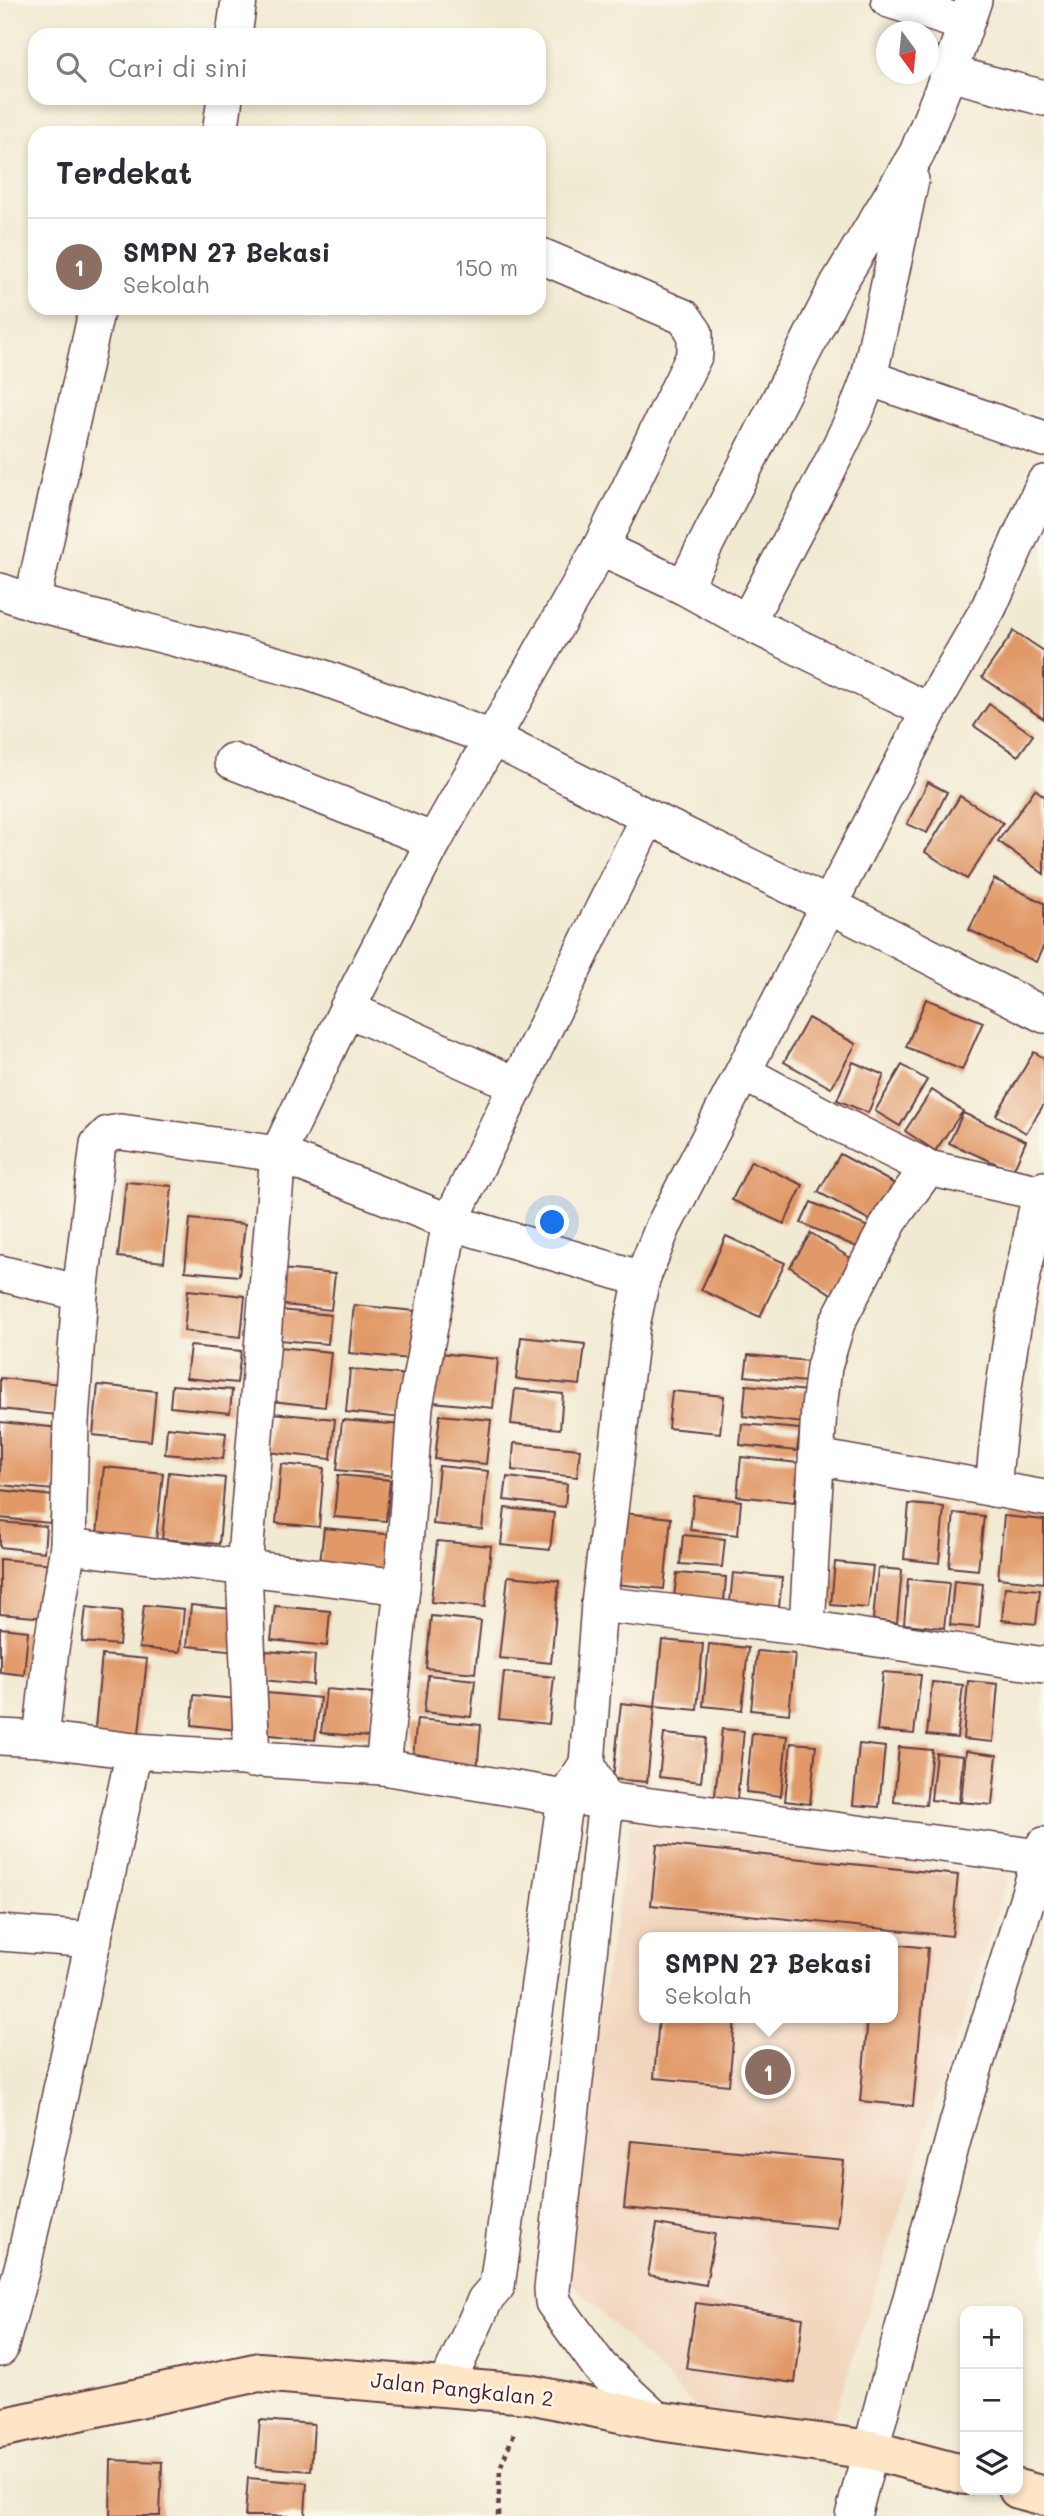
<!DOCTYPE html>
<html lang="id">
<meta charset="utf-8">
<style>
:root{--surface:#fff;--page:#f2f2f3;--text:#2b2b33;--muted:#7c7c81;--line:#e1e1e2;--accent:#0f766e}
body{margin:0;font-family:Mali,sans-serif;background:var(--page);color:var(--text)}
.controls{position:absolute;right:21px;bottom:21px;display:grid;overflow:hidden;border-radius:14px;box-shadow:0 4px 10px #0003}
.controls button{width:63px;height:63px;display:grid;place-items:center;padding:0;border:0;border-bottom:2px solid var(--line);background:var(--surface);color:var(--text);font:35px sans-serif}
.compass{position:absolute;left:876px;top:21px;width:63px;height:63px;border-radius:50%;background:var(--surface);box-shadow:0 4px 10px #0003;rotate:165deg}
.you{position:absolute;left:553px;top:1223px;width:24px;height:24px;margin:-18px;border:5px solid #fff;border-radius:50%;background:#1a73e8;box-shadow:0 0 0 10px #1a73e833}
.badge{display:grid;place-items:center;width:46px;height:46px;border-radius:50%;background:var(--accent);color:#fff;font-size:23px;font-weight:700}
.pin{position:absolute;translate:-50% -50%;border:4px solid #fff;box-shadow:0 2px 7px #0006}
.popup{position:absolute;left:639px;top:1932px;width:259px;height:91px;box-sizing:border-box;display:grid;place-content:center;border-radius:14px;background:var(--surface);filter:drop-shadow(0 2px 5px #0005);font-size:23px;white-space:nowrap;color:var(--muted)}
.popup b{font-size:26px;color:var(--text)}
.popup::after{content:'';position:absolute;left:50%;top:100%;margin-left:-14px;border:14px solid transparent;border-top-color:var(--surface)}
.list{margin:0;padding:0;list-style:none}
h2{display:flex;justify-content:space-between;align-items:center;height:91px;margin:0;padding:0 28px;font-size:30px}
h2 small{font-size:23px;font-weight:400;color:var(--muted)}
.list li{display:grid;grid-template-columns:46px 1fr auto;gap:21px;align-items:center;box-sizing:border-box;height:98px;padding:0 28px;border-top:2px solid var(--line)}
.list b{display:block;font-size:26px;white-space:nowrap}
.list p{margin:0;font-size:23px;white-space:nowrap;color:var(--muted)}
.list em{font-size:23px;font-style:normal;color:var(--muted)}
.icon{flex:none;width:38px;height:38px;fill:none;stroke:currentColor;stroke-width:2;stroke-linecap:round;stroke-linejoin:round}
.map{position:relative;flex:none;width:1044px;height:2516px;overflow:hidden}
.search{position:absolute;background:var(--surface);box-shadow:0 4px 10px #0003;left:28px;top:28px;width:518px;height:77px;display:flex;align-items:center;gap:18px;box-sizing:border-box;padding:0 24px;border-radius:21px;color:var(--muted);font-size:26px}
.panel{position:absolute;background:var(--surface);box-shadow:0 4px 10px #0003;left:28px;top:126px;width:518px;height:189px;border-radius:21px}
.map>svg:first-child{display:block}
.built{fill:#f2d5bd;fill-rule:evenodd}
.building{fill:#e19967}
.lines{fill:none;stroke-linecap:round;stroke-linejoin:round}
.street-casing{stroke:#633d44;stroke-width:38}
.secondary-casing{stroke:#633d44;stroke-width:42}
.path{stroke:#633d44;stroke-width:4.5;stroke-dasharray:5 5;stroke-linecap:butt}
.street{stroke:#fff;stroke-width:35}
.secondary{stroke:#fee5c5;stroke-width:38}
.labels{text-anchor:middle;stroke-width:5;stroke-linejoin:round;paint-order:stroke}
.street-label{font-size:21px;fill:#4a1f2b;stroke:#fbf7ec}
</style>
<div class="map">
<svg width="1044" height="2516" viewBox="0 0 1044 2516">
<rect width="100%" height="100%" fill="#fbf7ec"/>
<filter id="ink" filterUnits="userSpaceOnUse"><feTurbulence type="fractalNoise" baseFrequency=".0143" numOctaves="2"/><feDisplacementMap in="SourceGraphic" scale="14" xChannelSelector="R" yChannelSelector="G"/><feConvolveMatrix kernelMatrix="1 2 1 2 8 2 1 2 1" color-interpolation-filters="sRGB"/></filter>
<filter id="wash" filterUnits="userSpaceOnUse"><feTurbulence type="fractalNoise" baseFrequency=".00686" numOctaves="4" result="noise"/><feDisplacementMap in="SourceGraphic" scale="28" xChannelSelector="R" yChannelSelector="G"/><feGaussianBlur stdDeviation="1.57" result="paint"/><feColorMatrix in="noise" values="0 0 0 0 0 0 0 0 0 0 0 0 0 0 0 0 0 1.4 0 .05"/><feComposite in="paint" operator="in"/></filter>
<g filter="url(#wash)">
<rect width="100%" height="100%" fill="#f1ead2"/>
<path class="built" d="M630,1824l379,50 -179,555 -133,-20 -138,-138zM644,1937h248v81h-248z"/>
<g id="blocks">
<g class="building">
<polygon points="1014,631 1044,651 1044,719 982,677"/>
<polygon points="989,704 1033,735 1018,756 974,726"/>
<polygon points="928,782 947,792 927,833 907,824"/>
<polygon points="1035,789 1044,796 1044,874 998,841"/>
<polygon points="960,796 1003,823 967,879 925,852"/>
<polygon points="994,879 1044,903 1044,945 1036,962 969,930"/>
<polygon points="926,999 983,1022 962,1070 906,1047"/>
<polygon points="808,1018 856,1044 831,1088 784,1062"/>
<polygon points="1034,1052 1044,1058 1044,1104 1026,1133 996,1115"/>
<polygon points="853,1062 884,1075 868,1113 837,1100"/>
<polygon points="902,1065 927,1080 900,1126 875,1111"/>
<polygon points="932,1090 963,1111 935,1151 905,1131"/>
<polygon points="963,1113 1026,1141 1013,1171 949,1143"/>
<polygon points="840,1154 895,1184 873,1222 818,1192"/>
<polygon points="751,1161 803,1185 784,1224 732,1200"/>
<polygon points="126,1182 172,1186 164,1262 118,1257"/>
<polygon points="811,1202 875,1230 866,1251 801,1223"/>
<polygon points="190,1219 245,1224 239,1276 185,1271"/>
<polygon points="811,1233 855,1261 833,1295 790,1267"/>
<polygon points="726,1236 785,1263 760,1317 701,1290"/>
<polygon points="270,1268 335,1274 331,1310 266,1303"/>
<polygon points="188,1290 245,1296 241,1337 184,1331"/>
<polygon points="354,1305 425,1312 420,1360 349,1353"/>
<polygon points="269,1309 331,1315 328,1344 267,1339"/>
<polygon points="521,1337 585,1344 580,1385 516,1379"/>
<polygon points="190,1346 241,1351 237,1383 186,1378"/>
<polygon points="278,1347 331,1352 325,1407 272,1401"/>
<polygon points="439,1353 498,1359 493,1408 433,1402"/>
<polygon points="748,1355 808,1361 806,1382 745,1376"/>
<polygon points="350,1369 407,1375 402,1418 346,1412"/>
<polygon points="0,1378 61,1384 57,1415 0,1409"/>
<polygon points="98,1385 156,1391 151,1441 93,1435"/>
<polygon points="172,1385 232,1390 230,1413 170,1407"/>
<polygon points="746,1385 807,1391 803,1423 743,1416"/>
<polygon points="515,1389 563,1394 560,1429 511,1424"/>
<polygon points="672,1391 724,1396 720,1433 668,1428"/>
<polygon points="272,1413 335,1419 331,1459 268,1452"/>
<polygon points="440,1415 491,1420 486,1464 435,1459"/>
<polygon points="342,1420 402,1425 397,1476 337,1470"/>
<polygon points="0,1422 60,1428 54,1490 0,1485"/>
<polygon points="742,1424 800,1429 797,1451 740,1445"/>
<polygon points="167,1427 226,1433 223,1459 165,1454"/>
<polygon points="514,1443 580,1449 577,1477 512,1470"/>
<polygon points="741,1457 799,1463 794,1502 737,1496"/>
<polygon points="281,1464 324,1468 319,1527 276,1523"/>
<polygon points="439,1466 488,1471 482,1529 433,1524"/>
<polygon points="104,1467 163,1473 155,1550 96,1544"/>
<polygon points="169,1472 225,1478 219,1544 162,1539"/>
<polygon points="338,1475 390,1480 386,1521 334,1517"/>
<polygon points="507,1477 567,1484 565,1507 504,1500"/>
<polygon points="0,1490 53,1496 50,1523 0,1518"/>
<polygon points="694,1496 741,1501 738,1535 690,1530"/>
<polygon points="909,1504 944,1507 939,1563 904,1559"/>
<polygon points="505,1508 554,1513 550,1550 501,1545"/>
<polygon points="623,1513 671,1518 664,1589 615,1584"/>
<polygon points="954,1513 984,1516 978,1570 949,1567"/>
<polygon points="1004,1516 1044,1520 1044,1583 998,1578"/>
<polygon points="0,1522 46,1526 44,1552 0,1547"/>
<polygon points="324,1528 395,1535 390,1578 319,1571"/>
<polygon points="683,1535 725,1539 722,1567 680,1564"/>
<polygon points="437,1541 491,1546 485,1607 431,1602"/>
<polygon points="0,1559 52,1564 46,1618 0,1614"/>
<polygon points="835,1562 873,1566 868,1608 831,1605"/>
<polygon points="878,1568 902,1570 897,1623 873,1620"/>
<polygon points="677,1573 726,1577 724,1602 674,1597"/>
<polygon points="733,1573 782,1578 779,1607 730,1602"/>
<polygon points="508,1576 559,1581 551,1663 499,1658"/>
<polygon points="908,1579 949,1583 944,1628 904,1624"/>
<polygon points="954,1581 983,1584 979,1628 950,1625"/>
<polygon points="1005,1587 1040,1590 1036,1624 1002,1620"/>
<polygon points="144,1605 184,1609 180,1652 139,1648"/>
<polygon points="191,1605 242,1610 238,1651 187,1646"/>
<polygon points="275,1606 330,1611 327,1646 271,1640"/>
<polygon points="86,1607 122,1611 119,1645 82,1642"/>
<polygon points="431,1616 481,1621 475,1673 426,1668"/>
<polygon points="0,1628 28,1631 24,1675 0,1672"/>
<polygon points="662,1640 703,1644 697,1710 655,1706"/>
<polygon points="709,1644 748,1648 742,1710 703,1706"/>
<polygon points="266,1651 315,1655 313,1685 263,1680"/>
<polygon points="757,1651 795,1654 789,1714 751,1710"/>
<polygon points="102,1655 147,1659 138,1742 94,1738"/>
<polygon points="504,1672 554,1677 549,1724 499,1719"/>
<polygon points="883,1672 921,1675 914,1734 877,1731"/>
<polygon points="428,1675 475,1680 471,1717 424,1712"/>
<polygon points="968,1681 998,1684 993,1742 963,1739"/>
<polygon points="932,1682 963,1685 957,1738 927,1735"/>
<polygon points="326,1689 373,1693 369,1737 321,1733"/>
<polygon points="267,1693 320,1698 315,1740 263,1734"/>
<polygon points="194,1695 247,1700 245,1731 192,1725"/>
<polygon points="621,1703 655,1707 647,1782 613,1779"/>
<polygon points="417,1719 481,1725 477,1771 412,1765"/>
<polygon points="722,1729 744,1731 736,1808 714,1805"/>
<polygon points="752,1733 787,1736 781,1796 746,1792"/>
<polygon points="664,1734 706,1738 701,1782 659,1777"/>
<polygon points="791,1743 816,1745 810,1804 785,1801"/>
<polygon points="859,1744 885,1747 879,1807 853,1805"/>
<polygon points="899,1747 932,1750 926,1805 894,1802"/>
<polygon points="966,1751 997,1755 992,1805 961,1802"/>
<polygon points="936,1753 963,1756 959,1803 931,1800"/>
<polygon points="657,1844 958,1875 952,1936 651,1905"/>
<polygon points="892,1944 928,1948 913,2106 860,2101 868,2018 892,2018"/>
<polygon points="659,2018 735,2018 729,2085 654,2078"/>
<polygon points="631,2141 844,2161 837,2228 624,2208"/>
<polygon points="657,2224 715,2234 706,2285 648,2275"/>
<polygon points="696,2303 803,2318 795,2383 686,2368"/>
<polygon points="260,2420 314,2424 311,2471 256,2467"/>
<polygon points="111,2460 162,2462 160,2516 110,2516"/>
<polygon points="248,2478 307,2483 305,2516 245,2516"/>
</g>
</g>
</g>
<g filter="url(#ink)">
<use href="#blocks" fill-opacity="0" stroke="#633d44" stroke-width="2"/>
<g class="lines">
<g class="street-casing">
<g id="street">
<polyline points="889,0 965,24"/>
<polyline points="234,35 239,0"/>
<polyline points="949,73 1044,98"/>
<polyline points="220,133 225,98"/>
<polyline points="869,378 1044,439"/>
<polyline points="600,548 684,587 747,622 929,711"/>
<polyline points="684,587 838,284 917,153 949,73 974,0"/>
<polyline points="0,591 32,602 310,673 492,738 648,817 831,906 1044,1015"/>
<polyline points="32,602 97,308"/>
<polyline points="747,622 828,470 854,417 869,378 911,180"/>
<polyline points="232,761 434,841"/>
<polyline points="347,1009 517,1085"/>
<polyline points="744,1073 829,1119 928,1168 1042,1193"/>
<polyline points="0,1273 80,1293"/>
<polyline points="817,1457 1044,1498"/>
<path d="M993,1489c7,-80 17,-160 35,-238 5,-20 7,-44 16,-62"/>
<polyline points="68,1546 402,1587"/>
<polyline points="599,1604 807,1628 1044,1665"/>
<polyline points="807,1628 819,1408 824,1367 837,1323 892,1217 928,1168"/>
<polyline points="0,1737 41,1739 134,1751 383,1767 565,1797 606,1800 1040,1857"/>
<polyline points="41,1739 51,1649 68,1546 71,1421 80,1293 98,1144 108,1134 121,1132 278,1154 450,1222 642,1279"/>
<polyline points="252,1760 244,1569 278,1154 347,1009 434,841 600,548 695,354 695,333 684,317 539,255"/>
<polyline points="587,1764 599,1604 632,1325 642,1279 663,1227 929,711 989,607 1044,483"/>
<polyline points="383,1767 402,1587 415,1406 450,1222 648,817"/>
<polyline points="0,1933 94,1940"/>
<polyline points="0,2349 25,2257 134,1751"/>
<polyline points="447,2385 485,2300 497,2286 565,1797 587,1764 606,1800 552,2289 553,2302 600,2367 658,2421"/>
<polyline points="853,2516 958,2121 1044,1845"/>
</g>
</g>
<g class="secondary-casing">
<g id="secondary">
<polyline points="0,2428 259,2372 529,2394 658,2421 871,2450 965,2475"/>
<polyline points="1018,2489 1044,2496"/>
</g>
</g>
<polyline class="path" points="498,2516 500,2468 515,2431"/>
<use href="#street" class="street"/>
<use href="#secondary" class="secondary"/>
</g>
</g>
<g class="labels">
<g class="street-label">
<text transform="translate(462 2390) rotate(6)" y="7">Jalan Pangkalan 2</text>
</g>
</g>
</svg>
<div class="controls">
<button>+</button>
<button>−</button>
<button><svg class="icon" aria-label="layers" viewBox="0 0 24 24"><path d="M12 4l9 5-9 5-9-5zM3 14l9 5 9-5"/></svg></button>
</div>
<svg class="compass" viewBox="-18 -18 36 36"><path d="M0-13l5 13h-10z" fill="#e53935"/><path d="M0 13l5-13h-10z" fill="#7c7c81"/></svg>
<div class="you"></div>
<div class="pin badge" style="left:768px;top:2072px;background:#8d6e63">1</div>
<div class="popup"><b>SMPN 27 Bekasi</b>Sekolah</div>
<div class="search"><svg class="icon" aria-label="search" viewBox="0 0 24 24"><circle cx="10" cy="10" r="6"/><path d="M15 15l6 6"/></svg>Cari di sini</div>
<section class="panel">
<h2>Terdekat<small></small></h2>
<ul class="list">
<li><span class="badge" style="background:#8d6e63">1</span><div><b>SMPN 27 Bekasi</b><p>Sekolah</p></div><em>150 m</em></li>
</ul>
</section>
</div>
